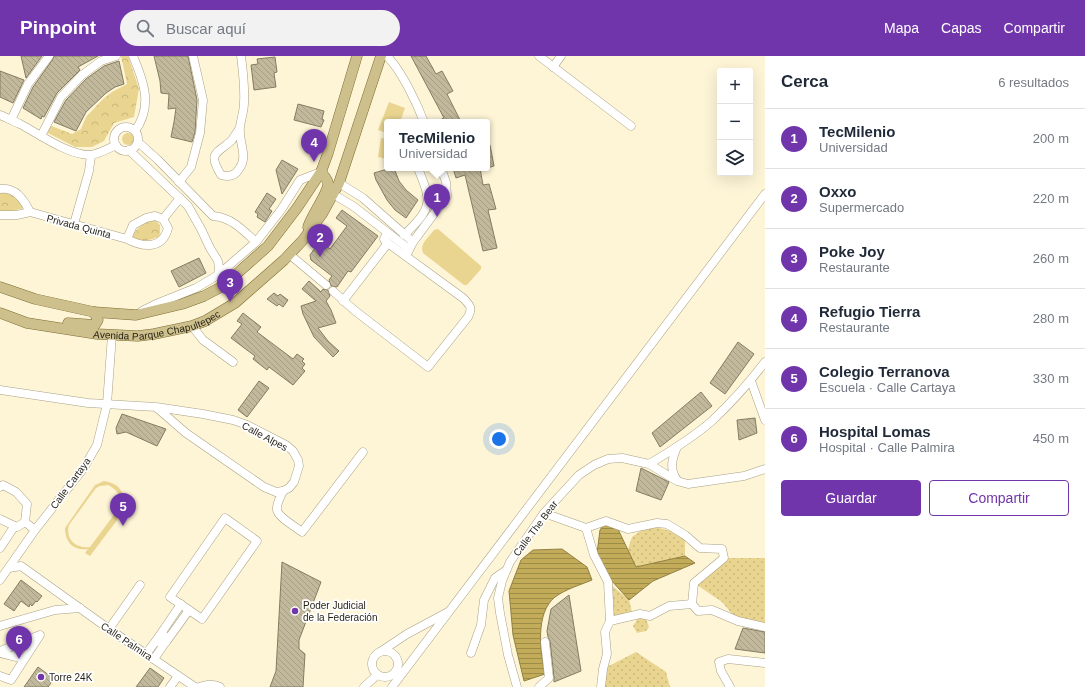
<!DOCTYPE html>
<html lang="es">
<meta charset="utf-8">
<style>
:root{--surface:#fff;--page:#f2f2f3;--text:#1f2937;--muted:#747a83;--line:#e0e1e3;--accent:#7135ab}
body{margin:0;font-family:Helvetica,sans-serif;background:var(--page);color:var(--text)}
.controls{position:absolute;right:12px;top:12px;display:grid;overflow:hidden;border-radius:4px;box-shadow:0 4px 16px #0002}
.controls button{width:36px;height:36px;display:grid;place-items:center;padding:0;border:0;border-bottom:1px solid var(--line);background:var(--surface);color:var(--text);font:20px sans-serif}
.you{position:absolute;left:499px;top:383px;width:14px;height:14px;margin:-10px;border:3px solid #fff;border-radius:50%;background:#1a73e8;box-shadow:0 0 0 6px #1a73e833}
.badge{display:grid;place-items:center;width:26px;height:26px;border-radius:50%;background:var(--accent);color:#fff;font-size:13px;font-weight:700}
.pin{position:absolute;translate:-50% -33px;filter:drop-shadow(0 1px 2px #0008)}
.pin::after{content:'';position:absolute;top:21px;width:14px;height:12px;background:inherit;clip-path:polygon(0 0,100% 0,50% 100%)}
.popup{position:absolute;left:384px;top:63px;width:106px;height:52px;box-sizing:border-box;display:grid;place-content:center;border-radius:4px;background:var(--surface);filter:drop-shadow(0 1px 3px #0005);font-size:13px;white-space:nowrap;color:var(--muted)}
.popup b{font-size:15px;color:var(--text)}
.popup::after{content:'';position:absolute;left:50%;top:100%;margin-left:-8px;border:8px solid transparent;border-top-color:var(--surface)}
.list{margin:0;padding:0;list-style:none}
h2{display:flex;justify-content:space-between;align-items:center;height:52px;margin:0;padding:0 16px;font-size:17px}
h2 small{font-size:13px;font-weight:400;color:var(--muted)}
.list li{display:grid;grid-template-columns:26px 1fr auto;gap:12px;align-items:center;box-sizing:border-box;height:60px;padding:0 16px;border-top:1px solid var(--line)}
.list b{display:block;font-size:15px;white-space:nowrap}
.list p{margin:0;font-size:13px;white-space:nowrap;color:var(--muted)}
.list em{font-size:13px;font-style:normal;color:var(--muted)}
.actions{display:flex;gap:8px;padding:12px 16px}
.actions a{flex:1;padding:9px 0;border:1px solid var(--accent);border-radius:4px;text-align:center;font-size:14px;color:var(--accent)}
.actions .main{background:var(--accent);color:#fff}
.icon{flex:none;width:22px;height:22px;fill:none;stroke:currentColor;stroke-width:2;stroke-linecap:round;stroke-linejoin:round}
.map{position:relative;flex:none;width:765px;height:631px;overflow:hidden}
header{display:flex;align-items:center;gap:24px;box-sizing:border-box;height:56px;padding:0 20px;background:var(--accent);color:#fff}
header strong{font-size:19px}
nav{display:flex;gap:22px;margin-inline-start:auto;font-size:14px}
.search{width:280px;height:36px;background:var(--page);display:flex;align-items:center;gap:10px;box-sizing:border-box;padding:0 14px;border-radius:22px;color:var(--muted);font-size:15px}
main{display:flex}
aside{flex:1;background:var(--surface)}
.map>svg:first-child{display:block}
.grass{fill:url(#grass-dots)}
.park{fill:url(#park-crowns)}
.pitch{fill:#ead590;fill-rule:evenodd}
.water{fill:url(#water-rules);stroke:#928144}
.building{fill:url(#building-back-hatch);stroke:#847c61}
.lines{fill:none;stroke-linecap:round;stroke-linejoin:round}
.minor-casing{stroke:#a8a084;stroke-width:9}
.major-casing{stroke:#7d6c31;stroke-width:11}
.minor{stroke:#fff;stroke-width:8}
.major{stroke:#cec08c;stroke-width:10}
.poi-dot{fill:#7135ab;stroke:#fff;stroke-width:1.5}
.labels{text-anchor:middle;stroke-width:3.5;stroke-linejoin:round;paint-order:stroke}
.street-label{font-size:10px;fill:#221f14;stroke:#fff}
.poi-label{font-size:10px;fill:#221f14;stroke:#fff;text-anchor:start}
</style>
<header>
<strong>Pinpoint</strong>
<div class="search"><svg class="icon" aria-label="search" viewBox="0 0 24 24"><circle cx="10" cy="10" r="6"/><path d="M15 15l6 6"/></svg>Buscar aquí</div>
<nav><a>Mapa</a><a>Capas</a><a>Compartir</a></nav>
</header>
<main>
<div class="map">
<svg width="765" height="631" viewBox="0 0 765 631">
<defs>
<pattern id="grass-dots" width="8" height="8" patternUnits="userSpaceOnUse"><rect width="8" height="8" fill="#ead590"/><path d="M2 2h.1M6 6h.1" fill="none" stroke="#c8b67b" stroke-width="1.8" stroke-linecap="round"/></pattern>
<pattern id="park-crowns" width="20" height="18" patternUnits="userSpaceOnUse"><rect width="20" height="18" fill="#ead590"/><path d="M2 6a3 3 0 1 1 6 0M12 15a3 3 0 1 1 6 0" fill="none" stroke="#c8b67b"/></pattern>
<pattern id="water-rules" width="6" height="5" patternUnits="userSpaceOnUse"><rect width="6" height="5" fill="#c2ab59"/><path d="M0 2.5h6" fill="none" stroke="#9d8b48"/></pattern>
<pattern id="building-back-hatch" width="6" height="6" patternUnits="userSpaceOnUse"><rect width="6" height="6" fill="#c2b99c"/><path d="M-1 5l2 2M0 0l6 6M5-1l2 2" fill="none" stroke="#a69f86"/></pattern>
</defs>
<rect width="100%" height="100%" fill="#fef5d7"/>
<g class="grass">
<polygon points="649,469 685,479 685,500 636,511 627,496 632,481"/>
<polygon points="724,502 765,502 765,571 738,565 722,546 694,527"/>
<polygon points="608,526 629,544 633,560 610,565"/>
<polygon points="640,559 646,563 649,571 646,575 637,577 633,570"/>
<polygon points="636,596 666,616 670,631 602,631 603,613"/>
</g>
<g class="park">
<polygon points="121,0 128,0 139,33 134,61 114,67 104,85 92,91 75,91 46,76 49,69 72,78 81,73 86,61 103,43 112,36 127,28"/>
<circle cx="128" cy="83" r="6"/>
<polygon points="6,134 16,142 24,152 5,157 0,156 0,135"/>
<path d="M155,164l5,5v8l-1,4c-10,3 -19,7 -27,-1 6,-9 12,-14 23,-16z"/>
</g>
<g class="pitch">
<polygon points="389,46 405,52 400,66 387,66 387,77 378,74"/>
<polygon points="381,82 387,83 387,103 378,101"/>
<path d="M438,173l43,37v3l-14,16h-3l-41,-32c-4,-9 6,-16 11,-23z"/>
<path d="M104,425c14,2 21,10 20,24l3,2 -37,49 -5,-3 3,-4c-15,2 -23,-7 -23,-21l30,-43zM108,429c10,5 15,13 11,23l-29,39c-14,2 -25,-8 -21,-22l27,-37 4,-2z"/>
</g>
<g class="water">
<polygon points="604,468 617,471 636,511 685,500 695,507 653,525 629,544 611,524 597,497 600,474"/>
<path d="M562,493l25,18 5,13c-12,5 -26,9 -37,17 -20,16 -15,55 -10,77l-21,7 -11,-46 -4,-44 12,-31 12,-10z"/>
</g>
<g class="building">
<polygon points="21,0 42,0 26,22"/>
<polygon points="54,0 98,0 78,11 80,14 57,37 44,61 42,60 41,63 23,52 33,31 53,3"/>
<polygon points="154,0 188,0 197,44 195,76 192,86 171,81 174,66 176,52 168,53 169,38 161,37 160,25"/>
<polygon points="411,0 426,0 436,18 442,15 453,35 447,38 461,66 436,66 444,62"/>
<polygon points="275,1 277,16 274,17 276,31 254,34 251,9 258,8 257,3"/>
<polygon points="119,5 124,28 115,31 106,37 86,56 76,75 54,66 66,44 86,23 104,10"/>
<polygon points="0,15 24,24 13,47 0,41"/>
<polygon points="298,48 324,55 322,63 324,64 321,71 294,64"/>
<polygon points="487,89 490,89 494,110 487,112"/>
<polygon points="282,104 298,113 282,138 276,114"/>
<polygon points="391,112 394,112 399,125 406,134 418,144 406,162 395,154 387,144 376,124 374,117"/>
<polygon points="453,112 480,112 483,129 489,128 496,153 488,154 497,192 483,195 465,119 456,122"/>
<polygon points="267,137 276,143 269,153 272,155 265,166 257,161 258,158 255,156"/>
<polygon points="342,154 378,180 351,216 348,215 337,231 331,230 329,224 332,220 311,204 310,199 315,192 314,191 319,184 330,193 347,170 336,162"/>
<polygon points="199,202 206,217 179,231 171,215"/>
<polygon points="309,225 321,236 323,233 328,234 330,240 326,245 331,254 336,267 318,272 328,285 339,295 333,301 314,281 303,258 301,250 316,245 302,233"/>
<polygon points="274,237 278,240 280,238 288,244 283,251 279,248 277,250 267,243"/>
<polygon points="243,257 261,271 257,276 293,303 297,298 304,303 302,305 305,308 302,312 305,315 293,329 269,311 267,314 253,303 255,300 231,282 242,268 237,265"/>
<polygon points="738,286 754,298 725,338 710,327"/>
<polygon points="259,325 269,332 247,361 238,354"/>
<polygon points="701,336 712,350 660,391 652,377"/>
<polygon points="122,358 166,373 157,390 126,376 117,378 116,372"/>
<polygon points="755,362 757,377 739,384 737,364"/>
<polygon points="641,412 669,426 661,444 636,435"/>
<polygon points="282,506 321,526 299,584 299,593 305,598 303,631 270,631 276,615"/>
<polygon points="21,524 42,540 37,546 36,545 32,550 30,548 29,551 21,545 14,555 4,548"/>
<polygon points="569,539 581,615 554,626 554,621 550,585 548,581 547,575 551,553"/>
<polygon points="743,572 765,576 765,597 735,593"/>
<polygon points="38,611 54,623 48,631 24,631"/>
<polygon points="150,612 164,622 158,631 136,631"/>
</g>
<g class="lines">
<g class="minor-casing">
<g id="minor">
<path d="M133,0c11,26 20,50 2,75"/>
<path d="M387,0c15,16 29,45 37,66"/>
<polyline points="539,0 631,70"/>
<polyline points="553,11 561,0"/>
<path d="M0,59c7,3 13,6 20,9 19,10 48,31 70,31 9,-1 18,-6 26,-10"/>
<polyline points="11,64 28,28 49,0"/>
<circle cx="126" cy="83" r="12"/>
<path d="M239,73c-2,4 -5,7 -7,11 -15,14 -25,12 -11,35 7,2 14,1 18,-6 10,-13 -1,-27 1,-42 1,-8 4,-16 4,-24 1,-16 -1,-31 -3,-47"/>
<polyline points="41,80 61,41 82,19 101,5 116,0"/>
<path d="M138,86l20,18 55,56c18,1 31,15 43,26"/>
<polyline points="129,94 188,150 201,173 210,192 218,205 219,211 218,219"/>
<polyline points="179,126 191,111 200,77 203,44 193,0"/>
<polyline points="339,127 363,142 413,186"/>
<path d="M0,133c16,-2 24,11 30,23"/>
<polyline points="333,138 353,150 409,193"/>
<path d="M0,159h17l13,-3 97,27c17,9 36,10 41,-11l-5,-9 -8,-3 -9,2 -13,7 -6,14"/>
<polyline points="163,163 180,142"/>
<polyline points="74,168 89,115 91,99"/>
<path d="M404,179c10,-10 27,-24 23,-40 -1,-9 -6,-18 -9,-27"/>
<polyline points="289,198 326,229"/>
<polyline points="406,200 413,186 447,140 446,126 441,112"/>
<path d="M333,235l21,19 74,57 40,-50c5,-9 2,-12 -5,-19l-78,-57 -1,-2 3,-6"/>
<polyline points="343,245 388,187"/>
<polyline points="142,255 156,248 196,232 218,219 256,186 281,154 300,124 321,116"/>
<polyline points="192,270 203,284 233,306"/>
<polyline points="751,325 765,364"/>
<polyline points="0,334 88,347 156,351 203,358 233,364 247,369 286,389 293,395 298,404 299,410 294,426 289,432 283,435 276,436 264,431 186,377 156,351"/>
<path d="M649,408c22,-13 45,-27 64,-44 19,-18 36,-37 52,-58"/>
<path d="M677,424c-8,-11 -5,-21 0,-33"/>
<polyline points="0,431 3,429 16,436 27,448 25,466 35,474"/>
<path d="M283,435c-2,5 -7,13 -6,19 1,7 19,17 25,22l61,-80"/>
<polyline points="544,457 586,472 594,499 608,526 610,565 605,576 607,598 603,613 601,631"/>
<polygon points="225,462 257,485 202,563 170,541"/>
<polyline points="0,463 17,471 25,466"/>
<polyline points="586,472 606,465 628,473 657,467 667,468 685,479 700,492 722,493 724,502 694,527 692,548"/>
<polyline points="0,492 14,471"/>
<polyline points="9,512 21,510 109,573 195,631"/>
<polyline points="0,524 35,474 83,413 97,389 107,348 112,279"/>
<polyline points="610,565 640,558 650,560 669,550 692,548 698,555 712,554 738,565 765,571"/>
<polyline points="0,570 55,554 80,552"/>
<polyline points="109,573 140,529"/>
<polyline points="160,579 181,548"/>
<polyline points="166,586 166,582 165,580 162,579 159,580 158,584 160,587 165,587 166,586 189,554"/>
<circle cx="385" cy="608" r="13"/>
<polyline points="0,595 40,579 11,624 0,620"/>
<polyline points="380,596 407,578 448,556"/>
<polyline points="0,597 24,603"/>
<polyline points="471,597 481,569 484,544 495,522 505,515"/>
<polyline points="146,598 158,582"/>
<polyline points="154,603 165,587"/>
<polyline points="170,631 178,620"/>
<path d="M199,631c7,-2 14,-4 21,0"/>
<polyline points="364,631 377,619"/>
<polyline points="392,631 765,138"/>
<polyline points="517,631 508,599 500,557 498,542 502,525 510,506 544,457 579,419 594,409 608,403 622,402 649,408 677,425 688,428 744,420 765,413"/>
<polyline points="539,631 549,622 545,586"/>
<polyline points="730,631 721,615 719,606 728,603 765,607"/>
</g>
</g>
<g class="major-casing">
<g id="major">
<path d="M308,171c3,-11 21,-35 20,-44 -1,-5 -5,-8 -7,-11"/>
<polyline points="0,231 35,243 94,256 136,259 182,248 204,240 223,230 268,190 297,152 321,116 328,97 357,0"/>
<path id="s1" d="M0,257l27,10 70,11 41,2 16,-2 38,-8 13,-5 30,-18 49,-43 19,-20 19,-26 17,-31 42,-127"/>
<polyline points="68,267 95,269 98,264 94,256"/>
</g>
</g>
<use href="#minor" class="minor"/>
<use href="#major" class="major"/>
</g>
<g class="poi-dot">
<circle cx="295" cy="555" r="4"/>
<circle cx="41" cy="621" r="4"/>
</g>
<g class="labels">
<g class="street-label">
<text transform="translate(79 170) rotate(15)" y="4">Privada Quinta</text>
<text dy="4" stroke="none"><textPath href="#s1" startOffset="161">Avenida Parque Chapultepec</textPath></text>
<text transform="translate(265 380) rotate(28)" y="4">Calle Alpes</text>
<text transform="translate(70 427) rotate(-54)" y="4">Calle Cartaya</text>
<text transform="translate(535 472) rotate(-53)" y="4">Calle The Bear</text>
<text transform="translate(127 585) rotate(34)" y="4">Calle Palmira</text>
</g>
<g class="poi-label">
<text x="303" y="553">Poder Judicial<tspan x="303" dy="12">de la Federación</tspan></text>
<text x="49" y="625">Torre 24K</text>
</g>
</g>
</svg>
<div class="controls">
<button>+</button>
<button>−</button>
<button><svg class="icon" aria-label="layers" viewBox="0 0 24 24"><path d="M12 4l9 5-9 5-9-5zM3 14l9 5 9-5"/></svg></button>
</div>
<div class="you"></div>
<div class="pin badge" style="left:437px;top:161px">1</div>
<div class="popup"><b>TecMilenio</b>Universidad</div>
<div class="pin badge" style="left:320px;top:201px">2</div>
<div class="pin badge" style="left:230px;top:246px">3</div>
<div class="pin badge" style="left:314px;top:106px">4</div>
<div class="pin badge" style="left:123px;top:470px">5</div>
<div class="pin badge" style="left:19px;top:603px">6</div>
</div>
<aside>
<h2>Cerca<small>6 resultados</small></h2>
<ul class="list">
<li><span class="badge">1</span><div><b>TecMilenio</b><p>Universidad</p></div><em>200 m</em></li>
<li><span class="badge">2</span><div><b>Oxxo</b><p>Supermercado</p></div><em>220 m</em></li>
<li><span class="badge">3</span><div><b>Poke Joy</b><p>Restaurante</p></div><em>260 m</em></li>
<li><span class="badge">4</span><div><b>Refugio Tierra</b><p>Restaurante</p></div><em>280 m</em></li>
<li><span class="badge">5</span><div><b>Colegio Terranova</b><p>Escuela · Calle Cartaya</p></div><em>330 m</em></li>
<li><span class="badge">6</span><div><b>Hospital Lomas</b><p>Hospital · Calle Palmira</p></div><em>450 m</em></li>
</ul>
<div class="actions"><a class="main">Guardar</a><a>Compartir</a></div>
</aside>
</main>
